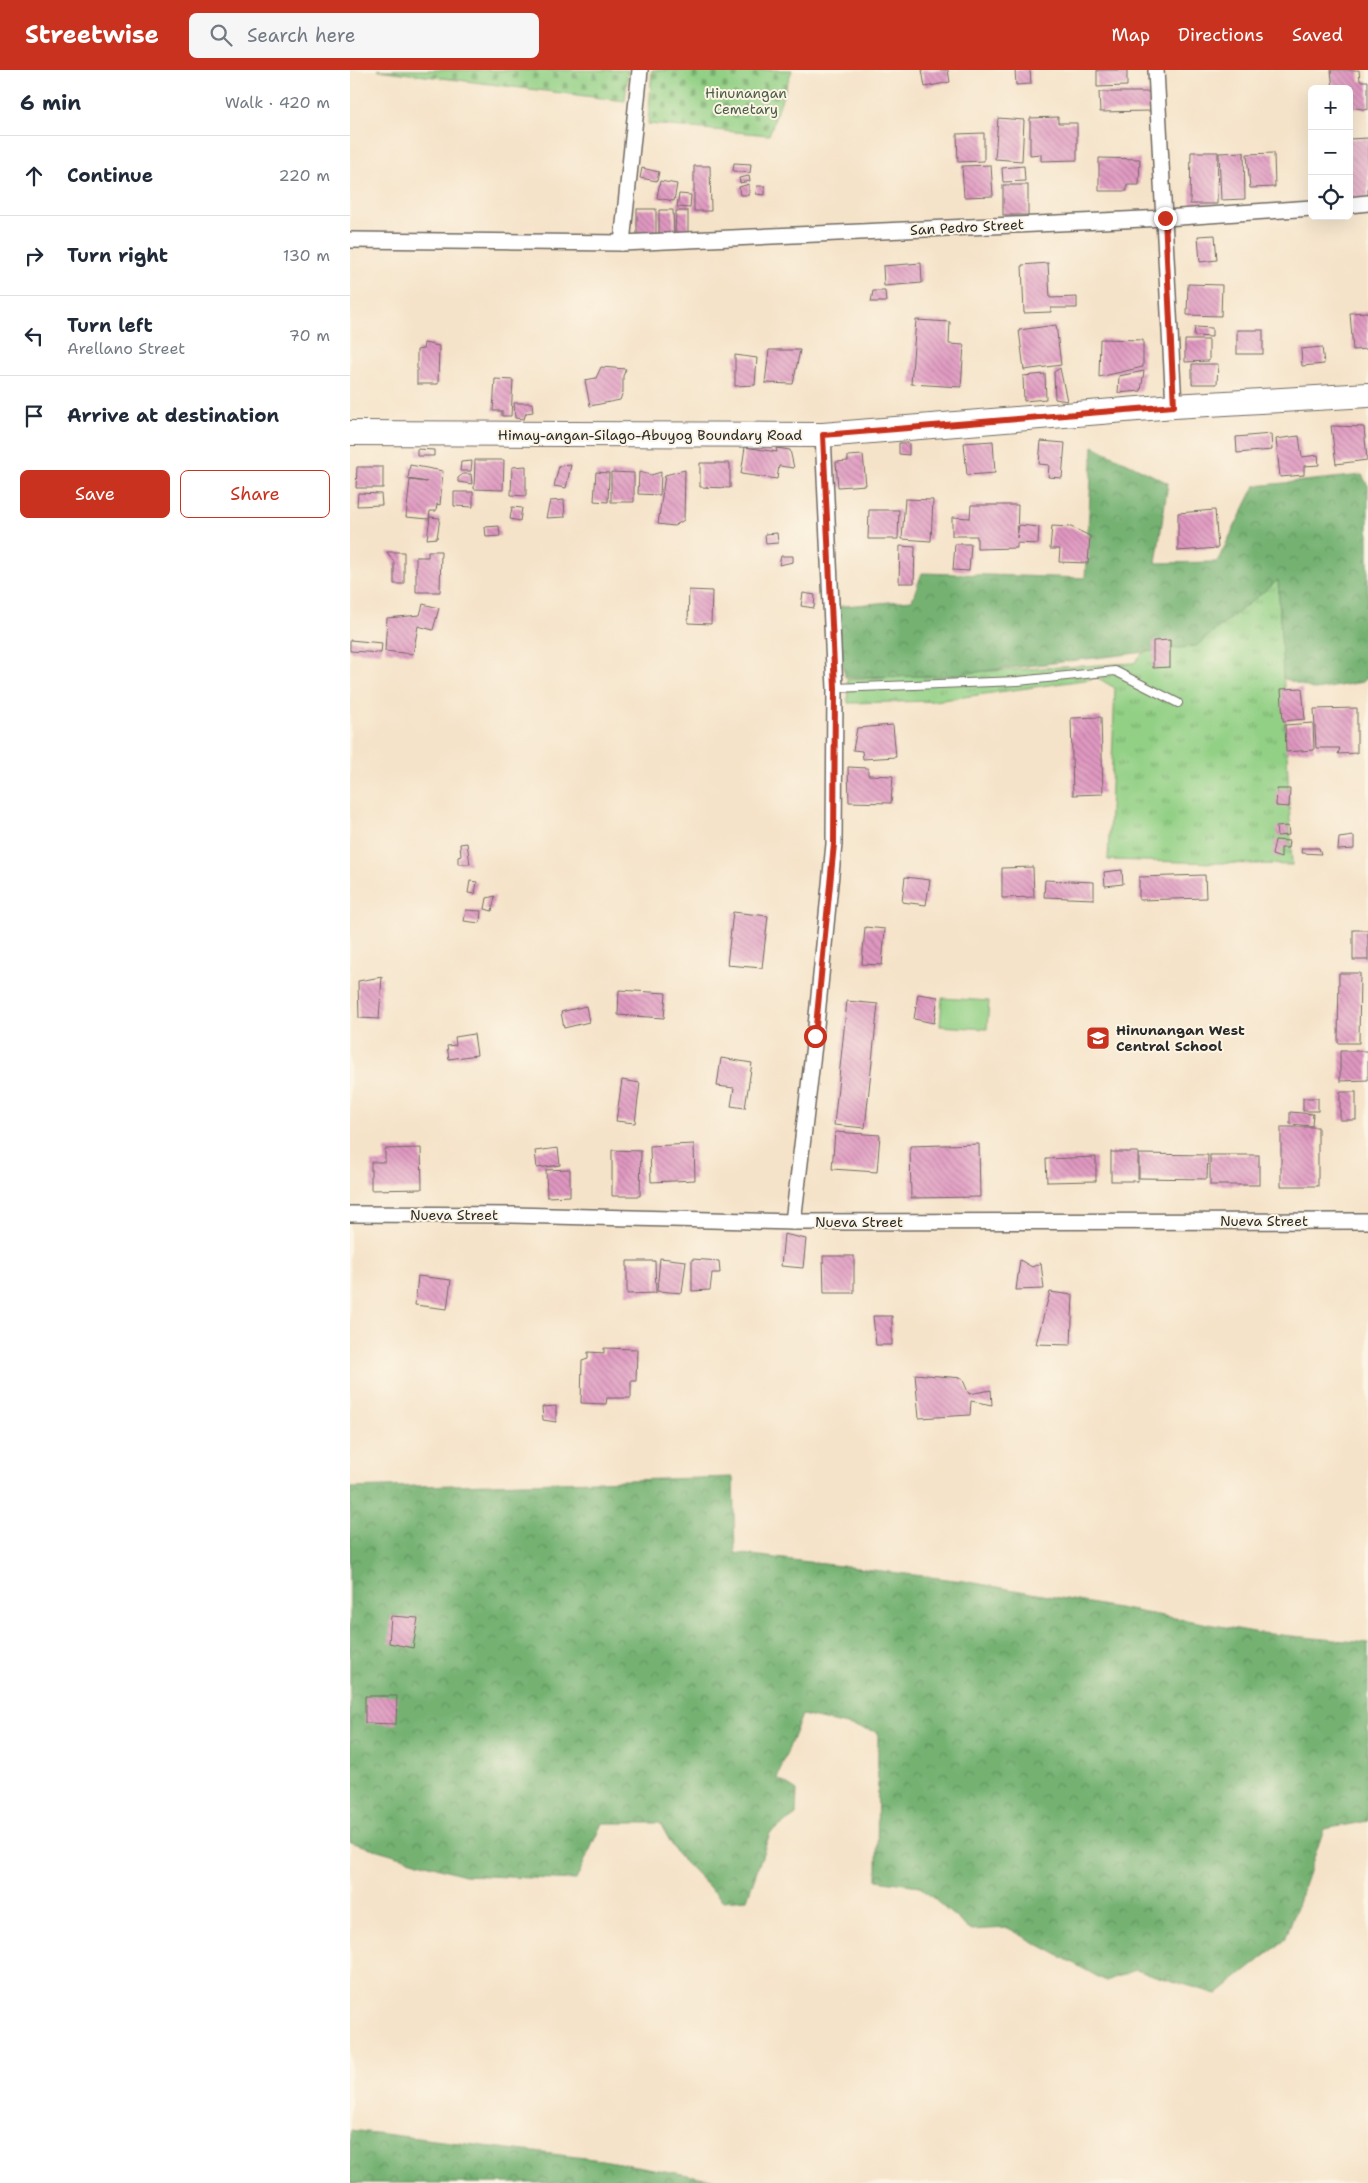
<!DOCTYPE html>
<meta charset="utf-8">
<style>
:root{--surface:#fff;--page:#f6f6f7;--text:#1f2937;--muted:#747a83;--line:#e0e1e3;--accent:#c8321e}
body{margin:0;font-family:"Shantell Sans",sans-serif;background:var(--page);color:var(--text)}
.controls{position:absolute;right:15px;top:15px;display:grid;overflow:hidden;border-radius:8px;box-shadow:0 5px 20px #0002}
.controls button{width:45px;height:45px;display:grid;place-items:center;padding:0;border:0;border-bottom:1px solid var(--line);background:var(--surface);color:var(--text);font:25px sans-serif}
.stop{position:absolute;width:15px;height:15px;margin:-11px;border:4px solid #c8321e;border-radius:50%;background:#fff}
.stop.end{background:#c8321e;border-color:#fff;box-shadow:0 1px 5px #0008}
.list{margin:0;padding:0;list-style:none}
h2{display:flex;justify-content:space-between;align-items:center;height:65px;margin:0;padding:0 20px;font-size:21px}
h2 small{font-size:16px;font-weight:400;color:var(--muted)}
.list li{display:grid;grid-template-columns:32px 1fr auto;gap:15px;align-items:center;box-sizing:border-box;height:80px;padding:0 20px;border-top:1px solid var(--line)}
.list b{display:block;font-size:19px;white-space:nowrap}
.list p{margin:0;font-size:16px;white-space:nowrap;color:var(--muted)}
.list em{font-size:16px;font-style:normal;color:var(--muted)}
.actions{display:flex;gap:10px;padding:15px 20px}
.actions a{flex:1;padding:11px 0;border:1px solid var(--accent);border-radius:8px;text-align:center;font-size:18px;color:var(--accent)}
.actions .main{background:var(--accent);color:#fff}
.icon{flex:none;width:28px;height:28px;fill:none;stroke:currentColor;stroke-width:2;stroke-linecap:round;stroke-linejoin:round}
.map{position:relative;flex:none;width:1018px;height:2113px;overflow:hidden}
header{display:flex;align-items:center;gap:30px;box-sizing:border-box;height:70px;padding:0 25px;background:var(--accent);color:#fff}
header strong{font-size:24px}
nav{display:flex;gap:28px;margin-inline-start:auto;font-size:18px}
.search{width:350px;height:45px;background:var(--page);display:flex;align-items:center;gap:12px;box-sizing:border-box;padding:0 18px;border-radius:8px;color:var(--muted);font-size:19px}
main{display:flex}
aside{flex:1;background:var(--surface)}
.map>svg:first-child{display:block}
.grass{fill:url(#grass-tufts);stroke:#5e7e58}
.forest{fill:url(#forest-crowns);stroke:#506e4e}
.cemetery{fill:url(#cemetery-stones);stroke:#5e7e58}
.park{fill:#92d085;stroke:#5e7e58}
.building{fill:url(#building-back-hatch)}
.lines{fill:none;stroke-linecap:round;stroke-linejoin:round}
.service-casing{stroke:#726b62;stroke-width:10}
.minor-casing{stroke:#726b62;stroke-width:18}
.primary-casing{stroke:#726b62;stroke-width:26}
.service{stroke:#fff;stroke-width:8}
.minor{stroke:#fff;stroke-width:15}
.primary{stroke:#fff;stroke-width:24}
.route{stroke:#c8321e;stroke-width:6}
.labels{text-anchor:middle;stroke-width:4;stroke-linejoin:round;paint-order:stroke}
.park-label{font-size:14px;fill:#4a5d46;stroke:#fcf5e5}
.street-label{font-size:14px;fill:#2b2b2b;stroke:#fcf5e5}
.poi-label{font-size:14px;font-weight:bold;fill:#2b2b2b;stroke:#fcf5e5;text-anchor:start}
</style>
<header>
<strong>Streetwise</strong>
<div class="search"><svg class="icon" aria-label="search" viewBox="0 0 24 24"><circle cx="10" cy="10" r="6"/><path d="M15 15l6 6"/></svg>Search here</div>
<nav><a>Map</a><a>Directions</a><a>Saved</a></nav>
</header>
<main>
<aside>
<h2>6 min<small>Walk · 420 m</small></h2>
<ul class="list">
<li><svg class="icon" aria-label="ahead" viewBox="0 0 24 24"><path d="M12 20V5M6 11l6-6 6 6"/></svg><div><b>Continue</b></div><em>220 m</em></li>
<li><svg class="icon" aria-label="right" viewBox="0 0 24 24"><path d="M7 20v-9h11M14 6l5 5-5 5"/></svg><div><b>Turn right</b></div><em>130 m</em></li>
<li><svg class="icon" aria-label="left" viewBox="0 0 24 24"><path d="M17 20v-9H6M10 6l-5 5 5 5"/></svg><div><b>Turn left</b><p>Arellano Street</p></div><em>70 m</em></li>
<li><svg class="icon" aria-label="arrive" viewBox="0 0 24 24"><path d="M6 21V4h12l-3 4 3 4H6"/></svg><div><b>Arrive at destination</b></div></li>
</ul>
<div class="actions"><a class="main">Save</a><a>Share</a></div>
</aside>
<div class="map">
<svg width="1018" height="2113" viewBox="0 0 1018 2113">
<defs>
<pattern id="grass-tufts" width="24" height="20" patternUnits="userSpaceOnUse" patternTransform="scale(1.25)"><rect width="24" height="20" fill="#92d085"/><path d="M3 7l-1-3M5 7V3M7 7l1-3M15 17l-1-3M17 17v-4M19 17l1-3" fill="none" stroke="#77a96d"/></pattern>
<pattern id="forest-crowns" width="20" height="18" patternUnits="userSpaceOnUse" patternTransform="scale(1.25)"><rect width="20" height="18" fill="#75b272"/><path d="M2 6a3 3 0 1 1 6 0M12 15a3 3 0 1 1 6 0" fill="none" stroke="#60915e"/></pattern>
<pattern id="cemetery-stones" width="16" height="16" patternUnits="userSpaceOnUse" patternTransform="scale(1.25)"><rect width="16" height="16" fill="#92d085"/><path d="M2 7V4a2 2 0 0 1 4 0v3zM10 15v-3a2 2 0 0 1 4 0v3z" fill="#77a96d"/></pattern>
<pattern id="building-back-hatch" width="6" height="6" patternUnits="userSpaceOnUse" patternTransform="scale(1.25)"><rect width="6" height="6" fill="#e098c1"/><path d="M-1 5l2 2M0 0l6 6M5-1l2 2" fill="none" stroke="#b67c9d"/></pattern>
</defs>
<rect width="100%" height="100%" fill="#fcf5e5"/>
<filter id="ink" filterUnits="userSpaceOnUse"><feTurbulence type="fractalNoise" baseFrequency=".02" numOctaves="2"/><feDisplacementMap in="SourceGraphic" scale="10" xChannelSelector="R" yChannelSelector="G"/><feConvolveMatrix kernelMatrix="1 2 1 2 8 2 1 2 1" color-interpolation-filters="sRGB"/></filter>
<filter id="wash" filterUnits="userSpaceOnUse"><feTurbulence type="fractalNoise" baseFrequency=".0096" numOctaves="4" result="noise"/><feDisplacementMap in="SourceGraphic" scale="20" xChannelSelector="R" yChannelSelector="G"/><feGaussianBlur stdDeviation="1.12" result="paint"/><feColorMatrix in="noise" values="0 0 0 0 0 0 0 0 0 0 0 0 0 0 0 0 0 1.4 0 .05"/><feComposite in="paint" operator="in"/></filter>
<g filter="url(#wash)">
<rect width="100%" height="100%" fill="#f5e3c9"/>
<polygon class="grass" points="929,507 942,795 758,790 765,618 748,608 585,631 498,633 497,609 784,593 843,525"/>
<g class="forest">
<polygon points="743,376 818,413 806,493 867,492 905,416 1012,405 1018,416 1018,606 1013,612 965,620 933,608 928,510 846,576 593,606 495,607 484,537 562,530 572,503 735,508"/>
<polygon points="383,1407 385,1483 613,1511 910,1563 1018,1573 1018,1751 974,1759 935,1870 867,1924 785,1900 756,1911 658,1858 620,1860 569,1816 527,1810 528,1662 452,1645 427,1708 447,1721 446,1745 420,1763 397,1829 373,1831 327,1784 310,1753 252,1753 226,1810 114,1805 0,1772 0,1418"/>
<polygon points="0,2060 252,2090 384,2113 0,2113"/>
</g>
<g class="cemetery">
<polygon points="28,0 278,0 275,31"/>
<polygon points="302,0 442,0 419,65 298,54"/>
</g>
<polygon class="park" points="592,928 639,931 637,959 590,956"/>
<g id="blocks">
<g class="building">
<polygon points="572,0 598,0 600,12 575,17"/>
<polygon points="665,0 680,0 681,14 666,15"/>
<polygon points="747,0 777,0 777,16 747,17"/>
<polygon points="981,0 1009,0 1010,11 1018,11 1018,40 1000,37 999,19 983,19"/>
<polygon points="749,22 800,22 800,41 750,42"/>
<polygon points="708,47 708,53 727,53 727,90 691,91 691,84 680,85 680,48"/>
<polygon points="648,48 674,50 672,91 645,89"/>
<polygon points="634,63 634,91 608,92 607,64"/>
<polygon points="1018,68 1018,127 999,128 999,69"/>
<polygon points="841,82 868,82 867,134 840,134"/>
<polygon points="894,82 895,129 871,130 869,83"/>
<polygon points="924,83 925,117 900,118 897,84"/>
<polygon points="749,88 790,89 789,115 777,115 777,121 749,121"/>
<polygon points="384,93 401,94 400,103 383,101"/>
<polygon points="641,95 643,126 614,127 612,96"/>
<polygon points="344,96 360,96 361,141 344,141"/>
<polygon points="674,96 675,111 653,112 652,98"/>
<polygon points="292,98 309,102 307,111 290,108"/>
<polygon points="399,106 400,111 390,113 389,108"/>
<polygon points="310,111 327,114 324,131 307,128"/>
<polygon points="399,114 399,125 390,125 389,117"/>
<rect x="653" y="115" width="25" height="30"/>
<polygon points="407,116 415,116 415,125 406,124"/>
<polygon points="329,124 341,125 340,138 327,137"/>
<rect x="287" y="139" width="19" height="27"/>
<polygon points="309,140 323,140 324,164 309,164"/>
<polygon points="326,141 338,141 338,163 325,163"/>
<polygon points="865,165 867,190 850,192 848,166"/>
<polygon points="571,193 572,213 534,216 533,196"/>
<polygon points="698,193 700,228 727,227 727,238 701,238 701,242 674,243 672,195"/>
<polygon points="838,214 872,215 871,246 837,245"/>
<polygon points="523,221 535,221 536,232 521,232"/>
<polygon points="1018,242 1018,279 1003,280 1000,243"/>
<polygon points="566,250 600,252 599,274 614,275 611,317 561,314"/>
<polygon points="706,255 711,295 674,300 669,260"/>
<polygon points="845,257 862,258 862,267 844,266"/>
<rect x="887" y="260" width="26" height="24"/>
<polygon points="750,269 793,270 793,297 749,307"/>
<polygon points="835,270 859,270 859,291 835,292"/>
<polygon points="74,273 89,276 88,314 67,314 67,280 73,279"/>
<polygon points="972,277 974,294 952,296 951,279"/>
<polygon points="419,280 450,280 443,314 415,313"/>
<polygon points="385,285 407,288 405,315 385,316"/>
<polygon points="842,294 868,294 867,314 842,314"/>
<polygon points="251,297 276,299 273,306 273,322 270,330 240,336 235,310 246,308"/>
<polygon points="710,298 717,331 705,329 704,302"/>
<polygon points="794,301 791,321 768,323 769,306"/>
<polygon points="695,304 696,329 674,331 673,306"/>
<polygon points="145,309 163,310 161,346 152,346 152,341 143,341"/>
<polygon points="164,333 182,333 183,342 176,343 174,349 165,348"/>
<polygon points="981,356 1014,357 1017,390 986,394"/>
<polygon points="921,364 922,380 887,383 886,367"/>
<polygon points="949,366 952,387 968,385 969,395 954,396 954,405 930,407 926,369"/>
<polygon points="643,371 645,403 617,405 614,373"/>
<polygon points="691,371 715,373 712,408 698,407 699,395 689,394"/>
<polygon points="549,373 559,373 559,385 549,384"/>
<polygon points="395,377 427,382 426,378 440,380 444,398 429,396 427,409 391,404"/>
<polygon points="67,379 84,380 84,386 67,386"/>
<polygon points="513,385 516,415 488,417 486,392 498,391 498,386"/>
<polygon points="125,390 154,390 153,420 124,419"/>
<polygon points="122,391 121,401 110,401 111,392"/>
<polygon points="350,393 380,393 380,418 350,417"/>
<polygon points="60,395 93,401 90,435 87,434 86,441 80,441 79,449 56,447 60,410 77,412 58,409"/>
<polygon points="221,395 216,418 204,416 209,396"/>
<polygon points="176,396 176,426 161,425 162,397"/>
<polygon points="7,397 33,397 33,418 6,418"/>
<polygon points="335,400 334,450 324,456 308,454 315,405"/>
<polygon points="246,402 259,403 258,432 244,431"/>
<polygon points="261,402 284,403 284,432 261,432"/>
<polygon points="289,402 301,405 311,402 310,425 288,424"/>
<polygon points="113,404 121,404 122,414 108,412 108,408"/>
<polygon points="104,422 123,422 123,437 104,436"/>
<polygon points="8,423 31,424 32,435 7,436"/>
<polygon points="555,429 583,430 581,471 552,469"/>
<polygon points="214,430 215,447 196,448 200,431"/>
<polygon points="621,435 668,435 667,468 669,455 689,457 688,474 667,473 667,478 627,479 627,466 602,466 602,447 620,448"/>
<polygon points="162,437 172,438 170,451 160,449"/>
<polygon points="519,440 549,440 548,469 518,469"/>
<polygon points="865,440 868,478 828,481 828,443"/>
<polygon points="80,447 90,448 87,468 77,469"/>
<polygon points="149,456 150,466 136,467 135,457"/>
<polygon points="702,456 721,457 740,466 738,493 709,492 710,479 700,479"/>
<polygon points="427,463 428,473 416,474 415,464"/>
<polygon points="605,474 621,474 619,501 603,500"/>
<polygon points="550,476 565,477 564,513 549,513"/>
<polygon points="78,481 91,481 90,522 66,522 66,487 78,487"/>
<polygon points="37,482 54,482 54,514 44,514 44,492"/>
<polygon points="431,486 443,486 443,492 429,495"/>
<polygon points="339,520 362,521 361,554 338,553"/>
<polygon points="453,523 465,525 464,538 451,536"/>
<polygon points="73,534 89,538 83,560 68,556 63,584 35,581 37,548 70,545"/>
<polygon points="0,570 32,573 31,583 0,581"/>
<polygon points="820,570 820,597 803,598 803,571"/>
<polygon points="952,618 955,649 933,651 931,619"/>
<polygon points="1007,638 1007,683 988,684 990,678 966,678 964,639"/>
<polygon points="751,647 753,724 723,725 721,648"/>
<polygon points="963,653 964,680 936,682 935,655"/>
<polygon points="543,655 546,687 513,689 512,681 503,680 507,658"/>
<polygon points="498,697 518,698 518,705 543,706 541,733 499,732"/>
<polygon points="927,719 940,719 939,737 926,736"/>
<polygon points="938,756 939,765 927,766 926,757"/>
<polygon points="1004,766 1004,779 988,780 989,768"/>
<polygon points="925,770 939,771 938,778 931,778 931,788 922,785"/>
<polygon points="117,773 120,794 108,794 108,787 111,786 110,774"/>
<polygon points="952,778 969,778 971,784 951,783"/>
<polygon points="683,797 684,827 652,828 652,798"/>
<polygon points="772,800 773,814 755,816 754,802"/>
<polygon points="855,805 856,828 789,830 789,807"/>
<polygon points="555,807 580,810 576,835 552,832"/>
<polygon points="695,810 744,812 744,829 694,827"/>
<polygon points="120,811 127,812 125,824 118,823"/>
<polygon points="145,826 142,841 135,839 137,828"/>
<polygon points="116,840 131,841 130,853 114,851"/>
<polygon points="383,842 418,846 412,898 377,895"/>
<polygon points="515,857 535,859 532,895 512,894"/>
<rect x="1003" y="860" width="15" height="30"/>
<polygon points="989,903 1010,903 1009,973 988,973"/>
<polygon points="32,907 29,949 9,948 8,911"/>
<polygon points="269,920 316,923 314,948 268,945"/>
<polygon points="568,924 588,927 584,953 564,949"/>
<polygon points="497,931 528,934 515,1058 484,1055"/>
<polygon points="236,936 239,952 214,958 211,942"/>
<polygon points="124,964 127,985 99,989 97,976 106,975 105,967"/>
<polygon points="990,981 1018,981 1018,1010 990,1011"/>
<polygon points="371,988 402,993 395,1038 381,1036 384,1018 367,1016"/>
<polygon points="272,1010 290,1013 285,1053 266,1051"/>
<rect x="990" y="1022" width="16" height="28"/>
<rect x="953" y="1028" width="15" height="13"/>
<polygon points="940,1042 963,1044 962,1056 940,1054"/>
<rect x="931" y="1057" width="37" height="59"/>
<polygon points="485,1062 530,1065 527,1102 482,1099"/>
<polygon points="344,1074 345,1110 301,1112 300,1076"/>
<polygon points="629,1074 630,1127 561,1128 560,1076"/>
<polygon points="71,1078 72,1119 21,1120 21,1092 35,1092 35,1079"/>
<polygon points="208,1078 210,1095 187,1098 185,1081"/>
<polygon points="262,1080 291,1081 290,1126 262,1126"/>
<rect x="761" y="1082" width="27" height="29"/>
<polygon points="789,1084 858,1085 857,1109 789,1108"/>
<rect x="860" y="1085" width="49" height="30"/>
<polygon points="746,1087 746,1111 697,1112 696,1089"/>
<polygon points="220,1099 220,1126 197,1127 196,1100"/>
<polygon points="434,1164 456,1169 453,1198 431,1196"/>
<polygon points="473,1186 504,1186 504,1223 474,1223"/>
<polygon points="310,1188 336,1191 332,1223 307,1221"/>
<polygon points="342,1189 369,1191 370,1203 362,1203 360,1220 342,1221"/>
<polygon points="670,1190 682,1197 691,1193 694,1219 666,1220"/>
<polygon points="277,1191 305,1191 306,1223 277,1224"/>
<polygon points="68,1206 101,1210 97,1239 65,1235"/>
<polygon points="700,1222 723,1225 721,1275 686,1274"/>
<polygon points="523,1246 542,1246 542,1275 526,1275"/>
<polygon points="254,1278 287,1279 286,1311 281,1311 281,1328 257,1328 256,1334 231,1333 232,1291 238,1289 238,1282 254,1283"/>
<polygon points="565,1304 612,1308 619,1324 641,1320 642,1335 621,1331 620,1345 569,1348"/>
<polygon points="206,1336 206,1352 193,1350 192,1337"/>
<polygon points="41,1546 68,1548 63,1578 39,1573"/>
<polygon points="15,1626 47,1626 46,1654 15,1653"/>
</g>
</g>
</g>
<g filter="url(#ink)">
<use href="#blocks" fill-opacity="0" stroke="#726b62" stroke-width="1"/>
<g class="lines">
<g class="service-casing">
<polyline id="service" points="485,618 668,611 765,601 828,633"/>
</g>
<g class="minor-casing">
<g id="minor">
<polyline points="806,0 824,336"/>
<polyline points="999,135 1018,133"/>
<polyline points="0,170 272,173 815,148 962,138"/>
<polyline points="272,173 290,0"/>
<polyline points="0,1144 162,1145 443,1152 1018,1151"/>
<polyline points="443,1152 465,966 484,774 485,618 473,365"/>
</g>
</g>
<g class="primary-casing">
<polyline id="primary" points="0,363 473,365 824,336 1018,325"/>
</g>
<use href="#service" class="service"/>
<use href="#minor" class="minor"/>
<use href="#primary" class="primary"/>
</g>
</g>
<g class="lines" filter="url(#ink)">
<polyline class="route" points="465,966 484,774 485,618 473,365 824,336 815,148"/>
</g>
<defs>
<g id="school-square" transform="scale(1.25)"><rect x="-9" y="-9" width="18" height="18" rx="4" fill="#c8321e" stroke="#fcf5e5"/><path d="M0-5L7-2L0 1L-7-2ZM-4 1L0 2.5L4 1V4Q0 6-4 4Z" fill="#fff"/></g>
</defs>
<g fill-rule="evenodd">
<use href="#school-square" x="748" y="968"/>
</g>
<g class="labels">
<g class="park-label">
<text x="396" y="28">Hinunangan<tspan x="396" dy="16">Cemetary</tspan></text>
</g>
<g class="street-label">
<text transform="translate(617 157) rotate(-3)" y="5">San Pedro Street</text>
<text x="300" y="370">Himay-angan-Silago-Abuyog Boundary Road</text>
<text x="104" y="1150">Nueva Street</text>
<text x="914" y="1156">Nueva Street</text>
<text x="509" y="1157">Nueva Street</text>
</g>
<g class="poi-label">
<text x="766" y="965">Hinunangan West<tspan x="766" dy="16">Central School</tspan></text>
</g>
</g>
</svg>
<div class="controls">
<button>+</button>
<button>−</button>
<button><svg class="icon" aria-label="locate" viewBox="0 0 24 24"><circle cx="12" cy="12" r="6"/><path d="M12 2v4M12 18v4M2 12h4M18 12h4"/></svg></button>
</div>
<div class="stop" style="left:465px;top:966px"></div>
<div class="stop end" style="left:815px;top:148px"></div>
</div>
</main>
